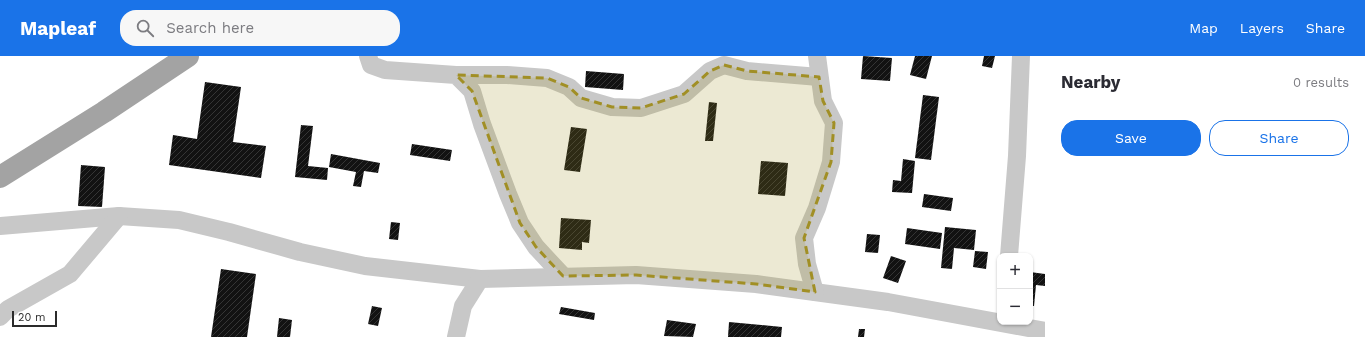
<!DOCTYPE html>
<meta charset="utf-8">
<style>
:root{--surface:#fff;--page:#f7f7f7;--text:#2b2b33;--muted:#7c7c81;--line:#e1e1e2;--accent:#1a73e8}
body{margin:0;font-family:"Work Sans",sans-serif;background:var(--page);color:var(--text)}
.controls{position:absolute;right:12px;bottom:12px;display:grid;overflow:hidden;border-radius:8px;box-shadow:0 1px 3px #0004}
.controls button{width:36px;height:36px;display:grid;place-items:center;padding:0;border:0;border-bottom:1px solid var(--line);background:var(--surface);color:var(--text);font:20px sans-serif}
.scale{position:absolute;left:12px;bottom:10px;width:45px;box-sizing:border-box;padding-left:4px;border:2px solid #2b2b2b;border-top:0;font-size:11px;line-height:14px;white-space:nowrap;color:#2b2b2b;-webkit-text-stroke:3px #fff;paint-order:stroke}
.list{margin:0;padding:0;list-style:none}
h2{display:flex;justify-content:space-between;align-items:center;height:52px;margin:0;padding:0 16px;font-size:17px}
h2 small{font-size:13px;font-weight:400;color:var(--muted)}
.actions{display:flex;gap:8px;padding:12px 16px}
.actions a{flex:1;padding:9px 0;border:1px solid var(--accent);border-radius:16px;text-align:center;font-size:14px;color:var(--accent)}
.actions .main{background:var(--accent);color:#fff}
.icon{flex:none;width:22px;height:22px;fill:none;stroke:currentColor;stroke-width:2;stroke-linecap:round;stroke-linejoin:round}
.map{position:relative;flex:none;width:1045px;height:281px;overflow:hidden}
header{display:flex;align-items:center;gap:24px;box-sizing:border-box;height:56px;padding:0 20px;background:var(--accent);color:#fff}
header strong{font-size:19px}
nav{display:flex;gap:22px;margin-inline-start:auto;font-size:14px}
.search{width:280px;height:36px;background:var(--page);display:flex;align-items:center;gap:10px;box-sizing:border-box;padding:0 14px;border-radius:16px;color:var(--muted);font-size:15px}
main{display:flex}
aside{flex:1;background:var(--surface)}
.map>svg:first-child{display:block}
.building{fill:url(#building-hatch)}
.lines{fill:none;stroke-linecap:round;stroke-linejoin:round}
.minor{stroke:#c8c8c8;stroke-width:18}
.major{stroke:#a3a3a3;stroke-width:22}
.marked{fill:#a18f25;fill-opacity:0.2;stroke:#a18f25;stroke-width:3;stroke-dasharray:8 5;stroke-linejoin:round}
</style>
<header>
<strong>Mapleaf</strong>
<div class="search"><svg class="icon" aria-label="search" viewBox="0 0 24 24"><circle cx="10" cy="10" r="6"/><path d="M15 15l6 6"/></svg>Search here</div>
<nav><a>Map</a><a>Layers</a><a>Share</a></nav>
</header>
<main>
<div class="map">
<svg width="1045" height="281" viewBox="0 0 1045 281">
<defs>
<pattern id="building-hatch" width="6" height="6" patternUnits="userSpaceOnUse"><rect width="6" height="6" fill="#121212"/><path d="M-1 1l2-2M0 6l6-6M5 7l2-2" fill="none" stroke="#353535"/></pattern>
</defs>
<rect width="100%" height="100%" fill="#fff"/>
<g class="building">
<polygon points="863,0 892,2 890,25 861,23"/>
<polygon points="915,0 932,0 926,23 910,19"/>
<polygon points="984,0 995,0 992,12 982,10"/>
<polygon points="586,15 624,18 623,34 585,31"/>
<polygon points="205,26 241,31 233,86 266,90 261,122 169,109 173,79 197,83"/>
<polygon points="923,39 939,41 931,104 915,102"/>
<polygon points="709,46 717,47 713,85 705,85"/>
<polygon points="301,69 313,70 308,110 328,112 327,124 295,121"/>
<polygon points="571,71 587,73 580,116 564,114"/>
<polygon points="412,88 452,94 450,105 410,99"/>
<polygon points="331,98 380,107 378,117 364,115 361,131 353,130 356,116 329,111"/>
<polygon points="903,103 915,105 912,137 892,136 893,124 901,125"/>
<polygon points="761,105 788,107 785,140 758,138"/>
<polygon points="81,109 105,111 102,151 78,150"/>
<polygon points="924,138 953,142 951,155 922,151"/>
<polygon points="561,162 591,164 589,187 582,186 582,194 559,192"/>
<polygon points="391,166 400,167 398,184 389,183"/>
<polygon points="945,171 976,174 974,194 954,192 952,213 941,212"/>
<polygon points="907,172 942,177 940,193 905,188"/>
<polygon points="867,178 880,179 878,197 865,196"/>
<polygon points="975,195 988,196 986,213 973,211"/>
<polygon points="891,200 906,205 898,227 883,222"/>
<polygon points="221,213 256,218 247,281 211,281"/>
<polygon points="1030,216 1045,218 1045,230 1036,229 1034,250 1030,250"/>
<polygon points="372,250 382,252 378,270 368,268"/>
<polygon points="561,251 595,257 594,264 559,258"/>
<polygon points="279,262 292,264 290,281 277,281"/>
<polygon points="667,264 696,268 693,281 664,280"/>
<polygon points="729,266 782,271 781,281 728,281"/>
<polygon points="859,273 865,273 864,281 858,281"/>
</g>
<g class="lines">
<g class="minor">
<polyline points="368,0 371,9 385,14 456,19 472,35 482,68 508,138 520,167 536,191 563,220"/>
<polyline points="456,19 507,19 547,22 569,31 581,42 612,51 641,52 684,38 710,15 724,9 747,15 819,21"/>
<polyline points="0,170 119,160 179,164 229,176 300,196 365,210 480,223 636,219 756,228 888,246 1045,275"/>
<polyline points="1009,200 1017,100 1021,0"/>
<polyline points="815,236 807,208 804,182 817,152 831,106 834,67 823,45 817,0"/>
<polyline points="0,261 8,253 70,218 119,160"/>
<polyline points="456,281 463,250 480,223"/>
</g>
<polyline class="major" points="0,121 104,56 188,0"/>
</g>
<path class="marked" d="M724,9l23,6 72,6 4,24 11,22 -3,39 -27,76 11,54 -59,-8 -120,-9 -73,1 -27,-29 -16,-24 -48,-132 -16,-16 91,3 22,9 12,11 31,9 29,1 43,-14 26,-23z"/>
</svg>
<div class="controls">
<button>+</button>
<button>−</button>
</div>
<div class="scale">20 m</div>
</div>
<aside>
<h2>Nearby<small>0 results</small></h2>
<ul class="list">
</ul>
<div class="actions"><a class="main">Save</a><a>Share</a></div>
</aside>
</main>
